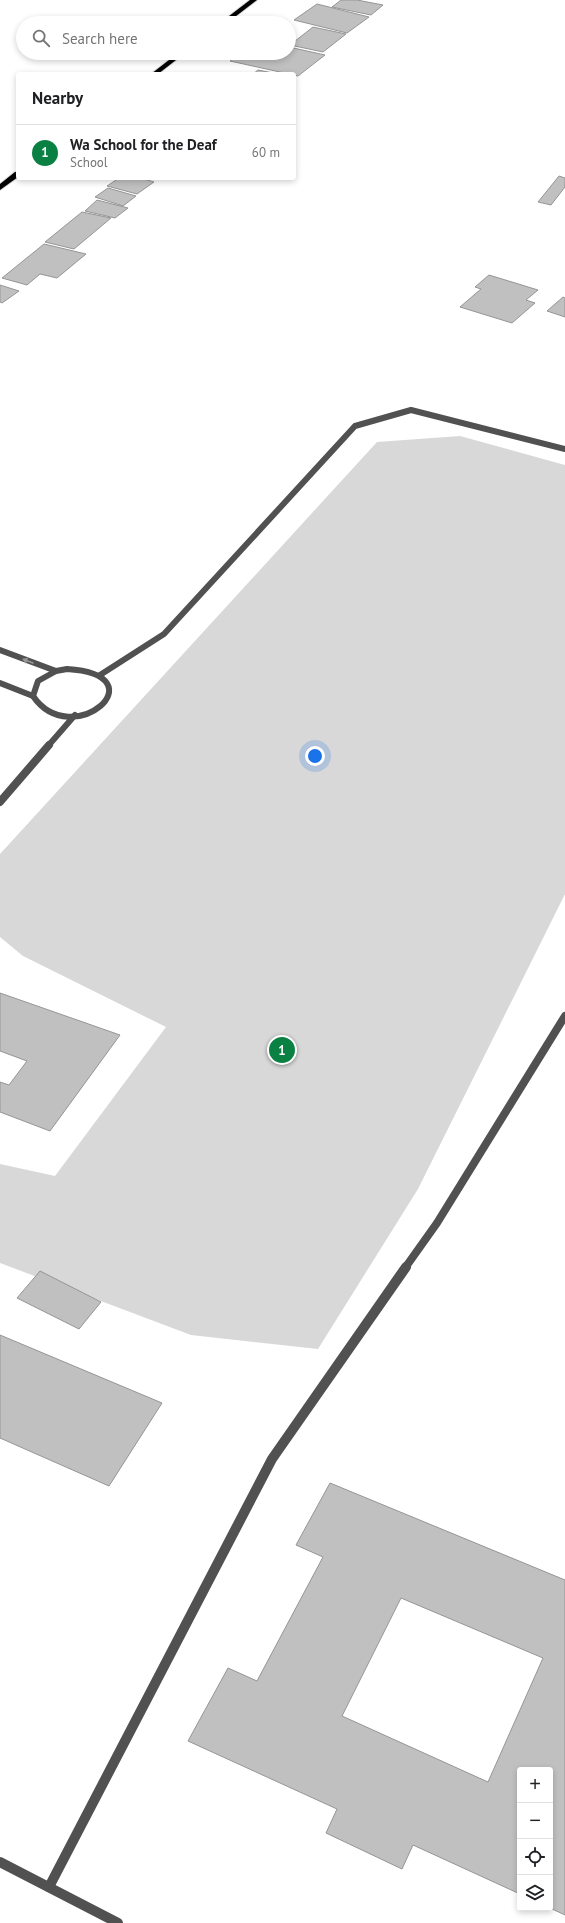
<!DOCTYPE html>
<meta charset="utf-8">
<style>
:root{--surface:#fff;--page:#f2f2f2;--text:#202124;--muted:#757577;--line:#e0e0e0;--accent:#0b8043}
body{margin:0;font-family:"PT Sans",sans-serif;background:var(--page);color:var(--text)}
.controls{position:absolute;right:12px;bottom:12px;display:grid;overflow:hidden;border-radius:4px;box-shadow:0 2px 6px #0003}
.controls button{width:36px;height:36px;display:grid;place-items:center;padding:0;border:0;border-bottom:1px solid var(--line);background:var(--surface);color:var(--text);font:20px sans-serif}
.you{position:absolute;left:315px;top:756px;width:14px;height:14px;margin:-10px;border:3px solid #fff;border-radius:50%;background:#1a73e8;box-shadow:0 0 0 6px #1a73e833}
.badge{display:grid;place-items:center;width:26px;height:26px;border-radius:50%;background:var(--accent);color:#fff;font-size:13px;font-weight:700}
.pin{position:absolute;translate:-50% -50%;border:2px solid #fff;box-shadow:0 1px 4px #0006}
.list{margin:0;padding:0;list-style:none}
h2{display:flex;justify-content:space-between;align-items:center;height:52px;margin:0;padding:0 16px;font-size:17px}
h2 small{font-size:13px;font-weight:400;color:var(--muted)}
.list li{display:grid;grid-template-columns:26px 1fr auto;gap:12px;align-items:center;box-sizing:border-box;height:56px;padding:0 16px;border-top:1px solid var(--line)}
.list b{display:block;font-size:15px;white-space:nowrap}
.list p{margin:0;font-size:13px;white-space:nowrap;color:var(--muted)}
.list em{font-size:13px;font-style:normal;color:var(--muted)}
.icon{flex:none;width:22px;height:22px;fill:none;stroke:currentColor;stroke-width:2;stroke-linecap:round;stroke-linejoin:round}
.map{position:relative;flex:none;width:565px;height:1923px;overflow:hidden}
.search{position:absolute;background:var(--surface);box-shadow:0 2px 6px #0003;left:16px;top:16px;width:280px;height:44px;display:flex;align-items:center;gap:10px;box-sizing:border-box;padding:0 14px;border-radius:22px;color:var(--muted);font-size:15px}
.panel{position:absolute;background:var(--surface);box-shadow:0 2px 6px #0003;left:16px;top:72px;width:280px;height:108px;border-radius:4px}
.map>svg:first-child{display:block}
.green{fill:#d8d8d8}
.building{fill:#c0c0c0;stroke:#959595;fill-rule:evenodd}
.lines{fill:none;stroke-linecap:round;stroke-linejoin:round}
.trunk-casing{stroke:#dbdbdb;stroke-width:2}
.service-far2{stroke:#515151;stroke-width:6}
.service-far1{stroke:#515151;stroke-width:8}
.service{stroke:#515151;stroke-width:10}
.trunk{fill:#000;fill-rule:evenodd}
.oneway{fill:#979797}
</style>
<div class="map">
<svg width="565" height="1923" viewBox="0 0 565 1923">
<rect width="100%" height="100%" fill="#fff"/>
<polygon class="green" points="460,436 565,465 565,894 418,1189 318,1349 191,1335 0,1263 0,1164 55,1176 166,1027 23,956 0,937 0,854 377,442"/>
<g class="building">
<polygon points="341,0 357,0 383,5 371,15 332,7"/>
<polygon points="317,4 369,17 347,33 294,20"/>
<polygon points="313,27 346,34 323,52 290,45"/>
<polygon points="289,47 325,55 298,76 230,61 241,53 289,53"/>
<polygon points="258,70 278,74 253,74"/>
<polygon points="559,176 565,178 565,187 551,205 538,202"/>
<polygon points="119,178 141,178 154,182 137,194 107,186"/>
<polygon points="108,188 136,196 123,206 95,197"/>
<polygon points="97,200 128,208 115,218 85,211"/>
<polygon points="82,212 111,218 74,249 45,242"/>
<polygon points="44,244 86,254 57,278 40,274 27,285 2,278"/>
<polygon points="489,275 538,290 526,300 535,303 512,323 460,307 481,289 475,287"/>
<polygon points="0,285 19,291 2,303 0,302"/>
<polygon points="563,297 565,298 565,317 547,311"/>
<polygon points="0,993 120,1035 50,1131 0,1112 0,1082 9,1085 27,1061 0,1051"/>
<polygon points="40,1271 101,1302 79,1329 17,1298"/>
<polygon points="0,1335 162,1403 109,1486 0,1438"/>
<path d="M330,1483l235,97v335l-15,-7v-138h-30v124l-107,-49 -11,24 -76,-36 11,-24 -149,-68 40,-73 29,13 66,-124 -27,-12zM401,1598l142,60 -55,124 -146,-66z"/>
</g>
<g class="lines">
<g class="trunk-casing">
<g id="trunk">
<polygon points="250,0 257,0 227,23 220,23"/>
<polygon points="178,53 185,53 158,74 151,74"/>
<polygon points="15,172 18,172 18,177 0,190 0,184"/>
</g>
</g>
<g class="service-far2">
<polyline points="0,650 56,671"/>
<path d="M67,669c95,6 5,84 -34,27l5,-15 18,-10z"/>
<polyline points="100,675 164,634 355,426 411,410 565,449"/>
<polyline points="0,683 33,696"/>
<polyline points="48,746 75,715"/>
</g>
<g class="service-far1">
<polyline points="0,802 49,745"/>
<polyline points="405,1268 437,1223 565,1016"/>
</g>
<g class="service">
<polyline points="0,1862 118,1923"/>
<polyline points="49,1887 272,1459 406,1267"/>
</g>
<use href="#trunk" class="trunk"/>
</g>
<defs><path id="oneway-solid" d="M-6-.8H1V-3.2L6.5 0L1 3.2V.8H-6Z"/></defs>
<use class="oneway" href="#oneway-solid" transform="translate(28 661) rotate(-159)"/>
</svg>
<div class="controls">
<button>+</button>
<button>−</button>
<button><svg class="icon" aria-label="locate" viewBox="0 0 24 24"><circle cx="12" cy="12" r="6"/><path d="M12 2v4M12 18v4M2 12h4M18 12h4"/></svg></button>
<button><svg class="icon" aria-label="layers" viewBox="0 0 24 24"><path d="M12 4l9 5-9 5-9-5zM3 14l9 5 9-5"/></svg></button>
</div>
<div class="you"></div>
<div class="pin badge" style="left:282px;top:1050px">1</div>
<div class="search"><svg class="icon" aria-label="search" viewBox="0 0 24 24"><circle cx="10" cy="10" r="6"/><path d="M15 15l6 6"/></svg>Search here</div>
<section class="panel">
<h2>Nearby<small></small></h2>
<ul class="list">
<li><span class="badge">1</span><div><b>Wa School for the Deaf</b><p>School</p></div><em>60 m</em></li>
</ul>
</section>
</div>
